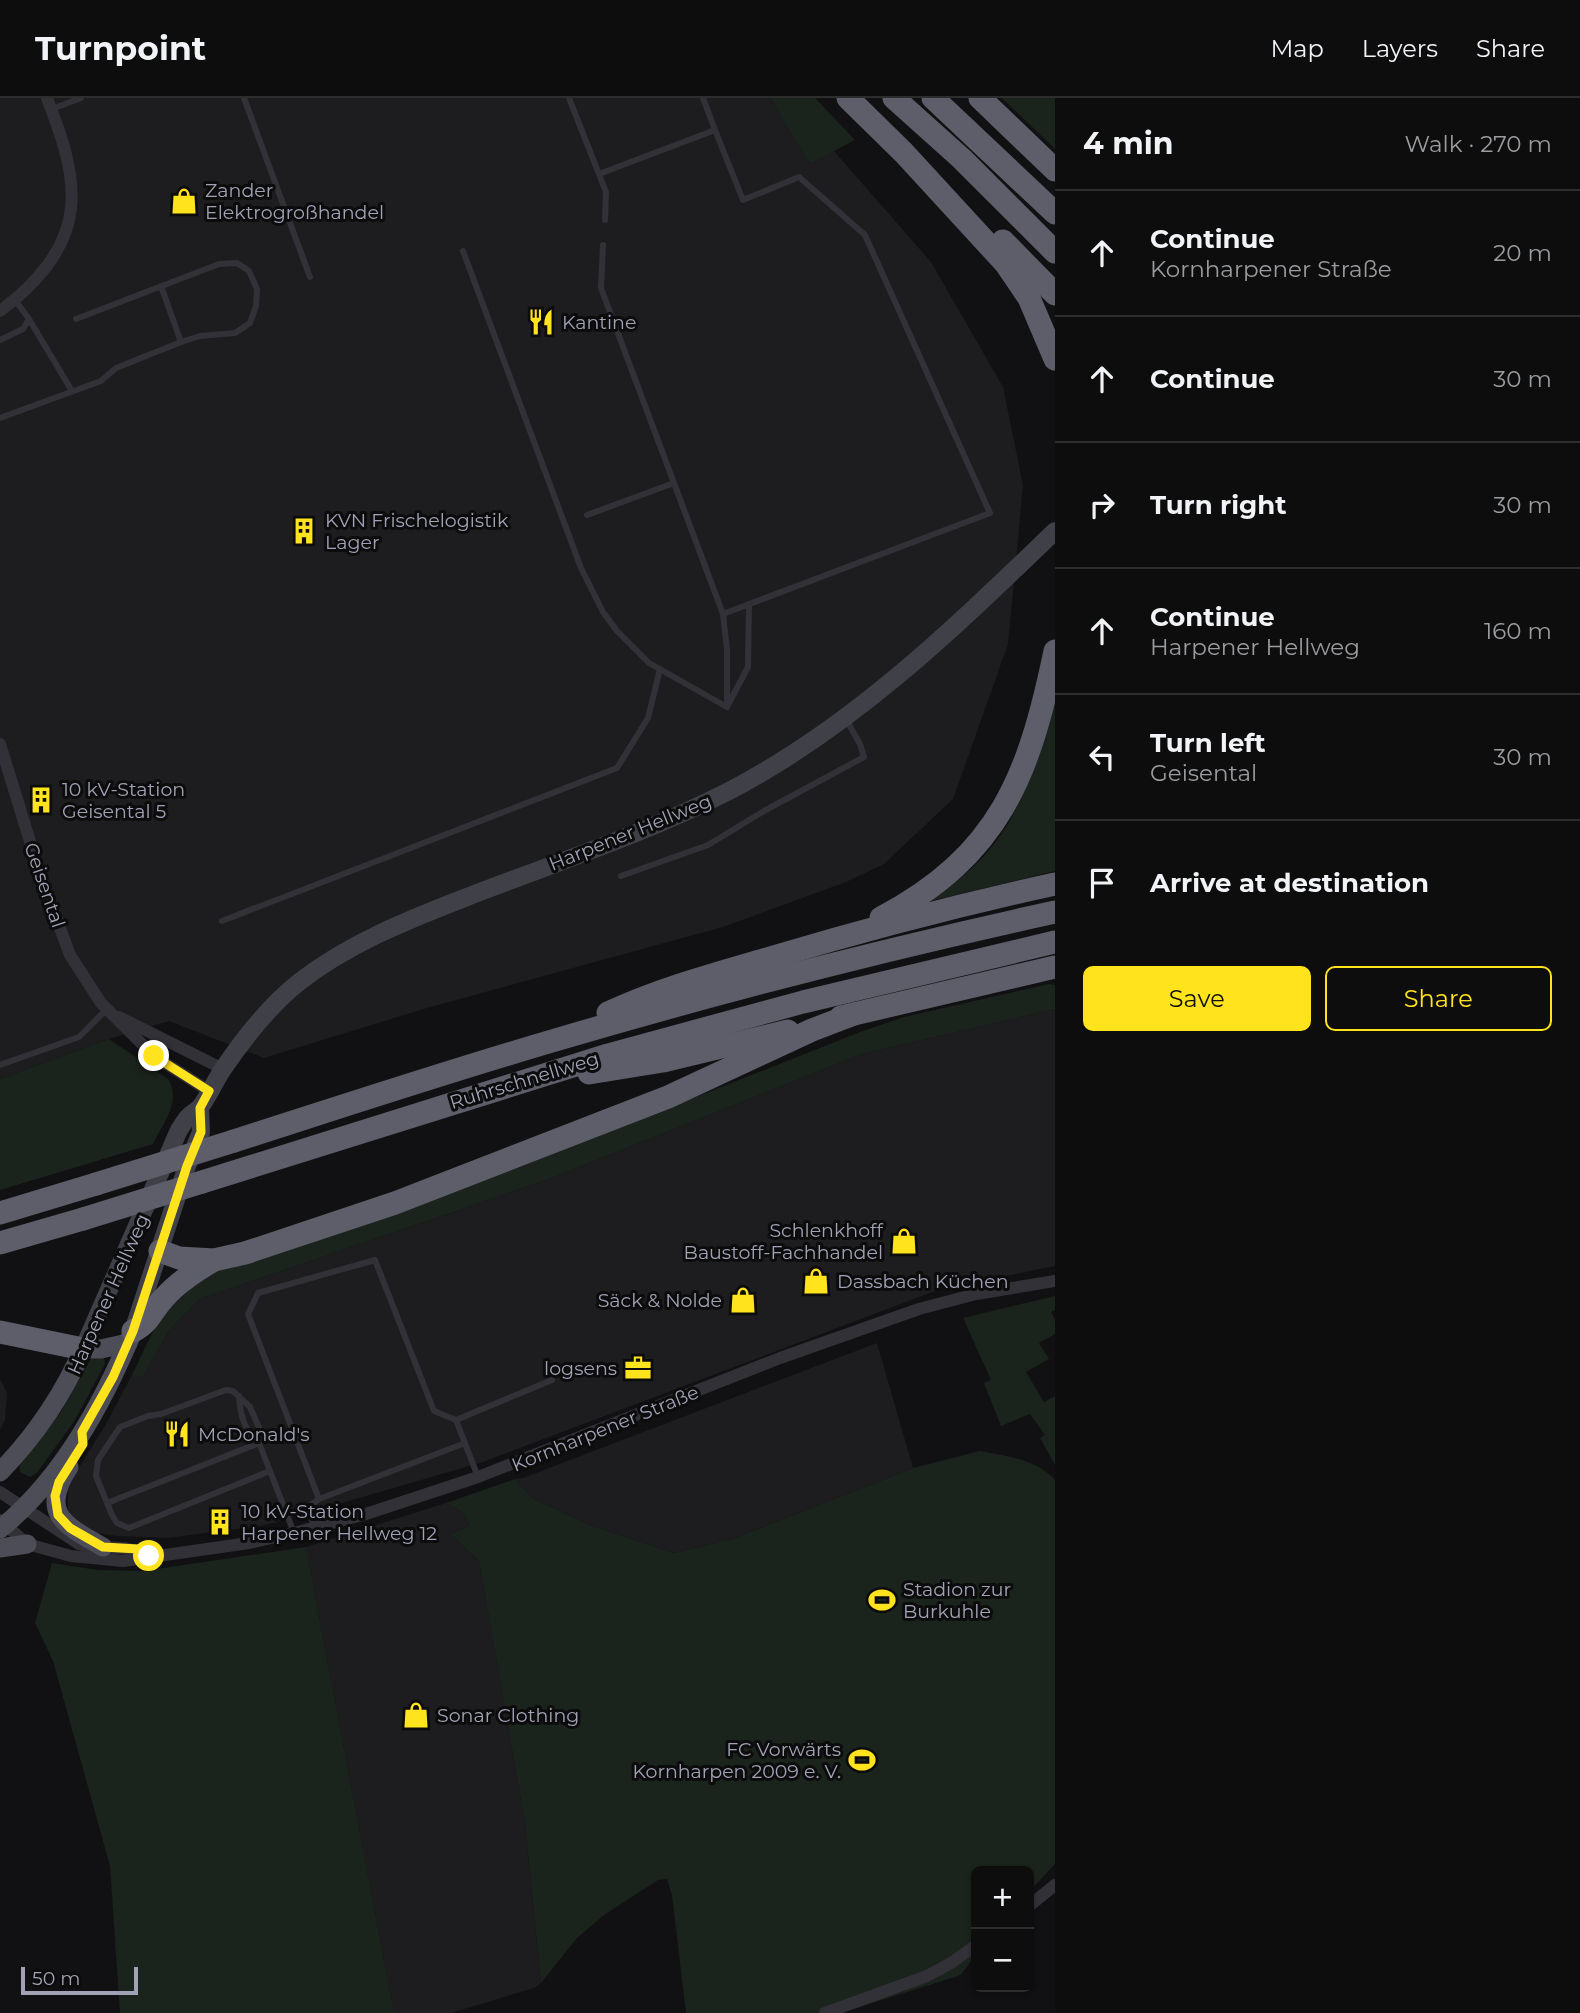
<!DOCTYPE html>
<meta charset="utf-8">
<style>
:root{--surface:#0d0d0e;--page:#161617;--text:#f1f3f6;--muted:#9a9c9e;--line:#2d2d2e;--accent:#ffe31c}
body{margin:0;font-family:Montserrat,sans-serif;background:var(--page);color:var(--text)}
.controls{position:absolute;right:21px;bottom:21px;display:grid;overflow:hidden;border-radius:10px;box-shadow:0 2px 5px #0004}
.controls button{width:63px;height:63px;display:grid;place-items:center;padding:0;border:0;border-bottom:2px solid var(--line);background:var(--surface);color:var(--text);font:35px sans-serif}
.scale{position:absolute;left:21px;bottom:18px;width:117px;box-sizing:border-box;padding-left:7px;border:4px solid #a1a2b5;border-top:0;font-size:19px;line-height:24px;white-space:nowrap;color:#a1a2b5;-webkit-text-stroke:5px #0c0c0d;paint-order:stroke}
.stop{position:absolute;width:21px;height:21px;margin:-16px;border:5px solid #ffe31c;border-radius:50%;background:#fff}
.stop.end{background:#ffe31c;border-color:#fff;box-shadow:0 2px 7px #0008}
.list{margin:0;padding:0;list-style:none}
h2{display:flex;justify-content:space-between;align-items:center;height:91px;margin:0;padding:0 28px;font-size:30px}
h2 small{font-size:23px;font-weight:400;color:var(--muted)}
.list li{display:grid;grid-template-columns:46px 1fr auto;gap:21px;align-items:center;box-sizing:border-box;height:126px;padding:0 28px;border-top:2px solid var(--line)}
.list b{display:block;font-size:26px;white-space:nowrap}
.list p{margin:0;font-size:23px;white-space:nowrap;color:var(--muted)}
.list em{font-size:23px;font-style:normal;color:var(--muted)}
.actions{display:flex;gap:14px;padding:21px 28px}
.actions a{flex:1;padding:16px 0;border:2px solid var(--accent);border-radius:10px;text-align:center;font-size:24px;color:var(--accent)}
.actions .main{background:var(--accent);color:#111}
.icon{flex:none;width:38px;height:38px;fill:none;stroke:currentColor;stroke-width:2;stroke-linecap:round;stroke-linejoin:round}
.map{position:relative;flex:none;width:1055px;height:1915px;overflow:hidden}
header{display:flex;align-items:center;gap:42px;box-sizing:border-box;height:98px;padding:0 35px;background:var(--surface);border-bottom:2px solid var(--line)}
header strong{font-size:33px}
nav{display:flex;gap:38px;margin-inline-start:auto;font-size:24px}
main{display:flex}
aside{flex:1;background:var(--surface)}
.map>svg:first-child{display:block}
.built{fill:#1d1d20}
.green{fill:#1b231d}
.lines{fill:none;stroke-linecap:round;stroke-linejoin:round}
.lane{stroke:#323138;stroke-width:6}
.street{stroke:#323138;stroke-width:12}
.secondary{stroke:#3f4048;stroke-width:18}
.primary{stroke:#4d4d57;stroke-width:19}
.highway{stroke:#5d5e69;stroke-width:23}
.highway-bridge{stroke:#5d5e69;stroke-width:23}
.route{stroke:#ffe31c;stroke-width:9}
.labels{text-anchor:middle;stroke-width:6;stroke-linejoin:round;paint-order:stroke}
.poi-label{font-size:19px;fill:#a1a2b5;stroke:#0c0c0d;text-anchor:start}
.street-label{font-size:19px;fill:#a1a2b5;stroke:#0c0c0d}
</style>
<header>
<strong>Turnpoint</strong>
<nav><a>Map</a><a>Layers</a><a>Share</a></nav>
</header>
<main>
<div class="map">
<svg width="1055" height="1915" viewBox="0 0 1055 1915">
<rect width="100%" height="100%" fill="#111113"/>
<g class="built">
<polygon points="0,0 770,0 810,66 834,53 931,164 1003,289 1023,387 1008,546 953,701 884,766 846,784 723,829 427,910 264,960 169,923 109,941 0,981"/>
<polygon points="1055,911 1055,1168 940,1191 483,1364 266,1427 168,1440 117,1438 96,1435 73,1420 68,1412 68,1393 75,1376 106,1326 132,1277 142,1280 169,1233 200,1201 549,1081 862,956"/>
<polygon points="877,1245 913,1370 735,1440 674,1455 590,1427 532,1400 515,1381 523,1380"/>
<polygon points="0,1281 7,1295 5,1322 0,1332"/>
<polygon points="446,1405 465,1416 469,1428 450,1436 479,1463 525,1725 541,1885 534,1890 451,1915 394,1915 306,1449"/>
</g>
<g class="green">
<polygon points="770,0 815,0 855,42 810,66"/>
<polygon points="1002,0 1055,0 1055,51"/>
<path d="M1055,592v181l-124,30c19,-14 37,-28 53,-45 42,-46 57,-108 71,-166z"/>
<path d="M1049,886l6,1v24l-193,45 -313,125 -349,120 -31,32 -27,47 -10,-3c11,-22 20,-46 35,-64 9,-10 22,-16 25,-29l18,-9 315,-108 335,-133 44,-15z"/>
<path d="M109,941l59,40c14,22 -5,44 -15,65l-153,46v-111z"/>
<polygon points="1055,1198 1055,1212 1051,1214 1055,1222 1055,1236 1039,1245 1049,1261 1026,1274 1044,1304 1055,1298 1055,1367 1040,1340 1045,1337 1030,1316 1001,1328 984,1285 991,1282 963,1220"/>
<polygon points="92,1259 104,1259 105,1266 75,1322 37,1375 30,1379 20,1374 20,1367 61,1314"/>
<path d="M980,1353c26,5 56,8 75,29v384l-26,28v-21h-53v83l-15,21 -120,38h-155l-14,-118 -5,-16 -9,1 -54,35 -27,23 -36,45 -16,-160 -46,-262 -29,-27 19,-8 -4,-12 -19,-11 69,-24 17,19 58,27 84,28 61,-15 178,-70z"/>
<polygon points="306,1449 394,1915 120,1915 110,1768 53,1563 35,1525 52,1465 98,1472 143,1473"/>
</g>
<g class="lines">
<g class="lane">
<polyline points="244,0 310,179"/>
<polyline points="569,0 606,94 605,122"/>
<polyline points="52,11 81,0"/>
<polyline points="715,32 743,102 799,79 865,137 990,415 723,516"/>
<polyline points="599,76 715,32 703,0"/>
<polyline points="603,147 601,190 723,516 727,552 727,609"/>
<polyline points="463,153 581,470 603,514 617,533 649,565 727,609"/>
<polyline points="161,188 181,244"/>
<polyline points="29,221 72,293"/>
<polyline points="0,242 23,231 29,221 15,202"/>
<polyline points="0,320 101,283 116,270 181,244 200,238 235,235 250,225 256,208 257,191 249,173 237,165 219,166 76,221"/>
<polyline points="587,417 674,385"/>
<polyline points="728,607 748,569 749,506"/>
<polyline points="621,778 708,747 764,713 864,659 860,646 846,621"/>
<polyline points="222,823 617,670 648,620 660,571"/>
<polyline points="0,967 79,939 107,911"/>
<polygon points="226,1292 233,1293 250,1309 260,1332 259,1345 270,1373 129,1430 117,1425 112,1417 96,1378 98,1362 120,1329 148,1318 161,1316"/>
<path d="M239,1298c1,18 5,36 20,47"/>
<polyline points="456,1322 552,1282"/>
<polyline points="270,1373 294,1435"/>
<polyline points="319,1401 465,1345"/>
<polyline points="107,1405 259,1345"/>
<polyline points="315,1430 310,1417 312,1406 319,1401 248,1216 258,1195 375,1162 434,1313 456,1322 478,1379"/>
</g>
<g class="street">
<path d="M0,213c33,-24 67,-60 71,-103 4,-37 -11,-76 -24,-110"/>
<polyline points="0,646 41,779 70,857 101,905 154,958 209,993"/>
<polyline points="119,919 223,971"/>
<path d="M0,1394l79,52c24,7 49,-1 70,12"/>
<polyline points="0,1422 27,1446 71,1458 123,1463 249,1445 294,1435 366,1416 478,1379 780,1260 919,1211 976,1196 1055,1183"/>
<polyline points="1029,1808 1055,1787"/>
<polyline points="825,1915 927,1878 951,1865 976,1847"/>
</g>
<g class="secondary">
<polyline points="133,1233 187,1068 201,1034 200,1010"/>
<path d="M83,1251l96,-219c3,-4 6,-10 9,-13 4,-4 9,-6 13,-11 8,-11 14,-25 22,-37 21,-31 45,-62 75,-86 48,-38 107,-62 164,-84 89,-35 181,-64 267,-108 125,-65 225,-163 326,-260"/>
</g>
<g class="primary">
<path d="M69,1369c-30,46 -5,58 34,80"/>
<path d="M0,1374c35,-36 63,-77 83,-123h18l27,-6"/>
<path d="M0,1431c62,-50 103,-126 133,-198"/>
<polyline points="0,1450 27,1446"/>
</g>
<g class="highway">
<polyline points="848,0 904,55 1006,166 1029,200 1055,261"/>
<polyline points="894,0 962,61 1055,154"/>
<polyline points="933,0 1055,115"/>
<polyline points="980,0 1055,72"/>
<polyline points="1003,143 1055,196"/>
<path d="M881,820c119,-63 148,-142 174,-267"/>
<path d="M608,915c51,-24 107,-39 162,-55 94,-28 189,-53 285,-74"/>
<polyline points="841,919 1055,869"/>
<polyline points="589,975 663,963 788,933"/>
<path d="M234,1043c106,-34 212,-69 318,-100 166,-49 334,-92 503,-129"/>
<polyline points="202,1084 608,957 803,904 1055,844"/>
<polyline points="0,1115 96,1086"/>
<polyline points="0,1145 83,1121"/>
<polyline points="160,1153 179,1160 214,1162 245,1155 395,1105 668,999 812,932 854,916"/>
<path d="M133,1233c17,-8 19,-21 31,-33 14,-16 31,-27 50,-38"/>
<polyline points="0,1234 83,1251"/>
</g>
<g class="highway-bridge">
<polyline points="96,1086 234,1043"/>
<polyline points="83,1121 202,1084"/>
</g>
</g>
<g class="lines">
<polyline class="route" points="149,1458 138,1451 103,1449 70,1430 58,1417 55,1398 59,1384 83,1346 82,1334 113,1279 133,1233 187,1068 201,1034 200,1010 209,993 154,958"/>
</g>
<defs>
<g id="shop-bare" transform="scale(2.1)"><path d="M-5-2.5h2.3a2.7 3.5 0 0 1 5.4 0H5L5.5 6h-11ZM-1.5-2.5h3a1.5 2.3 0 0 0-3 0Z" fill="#ffe31c" stroke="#0c0c0d" stroke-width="2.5" paint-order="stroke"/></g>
<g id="restaurant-bare" transform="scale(2.1)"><path d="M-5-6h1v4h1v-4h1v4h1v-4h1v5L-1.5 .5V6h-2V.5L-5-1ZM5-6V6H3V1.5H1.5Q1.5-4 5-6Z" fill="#ffe31c" stroke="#0c0c0d" stroke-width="2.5" paint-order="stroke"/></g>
<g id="building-bare" transform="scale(2.1)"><path d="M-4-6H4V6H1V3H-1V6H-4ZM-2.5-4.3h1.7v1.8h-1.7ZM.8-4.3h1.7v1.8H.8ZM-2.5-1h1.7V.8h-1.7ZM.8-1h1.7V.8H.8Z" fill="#ffe31c" stroke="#0c0c0d" stroke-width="2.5" paint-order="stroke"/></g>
<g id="office-bare" transform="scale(2.1)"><path d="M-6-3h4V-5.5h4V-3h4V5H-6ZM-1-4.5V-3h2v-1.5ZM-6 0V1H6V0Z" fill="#ffe31c" stroke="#0c0c0d" stroke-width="2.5" paint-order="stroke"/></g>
<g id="stadium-bare" transform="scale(2.1)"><path d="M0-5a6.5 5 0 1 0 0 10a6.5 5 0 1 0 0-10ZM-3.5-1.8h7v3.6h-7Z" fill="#ffe31c" stroke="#0c0c0d" stroke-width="2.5" paint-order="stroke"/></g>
</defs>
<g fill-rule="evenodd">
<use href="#shop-bare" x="184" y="103"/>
<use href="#restaurant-bare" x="541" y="224"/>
<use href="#building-bare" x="304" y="433"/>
<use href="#building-bare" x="41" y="702"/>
<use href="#shop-bare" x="904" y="1143"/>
<use href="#shop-bare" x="816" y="1183"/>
<use href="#shop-bare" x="743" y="1202"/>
<use href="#office-bare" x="638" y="1270"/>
<use href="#restaurant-bare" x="177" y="1336"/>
<use href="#building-bare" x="220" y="1424"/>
<use href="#stadium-bare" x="882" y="1502"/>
<use href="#shop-bare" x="416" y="1617"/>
<use href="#stadium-bare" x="862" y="1662"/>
</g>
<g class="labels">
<g class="poi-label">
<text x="205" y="99">Zander<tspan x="205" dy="22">Elektrogroßhandel</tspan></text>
<text x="562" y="231">Kantine</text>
<text x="325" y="429">KVN Frischelogistik<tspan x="325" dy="22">Lager</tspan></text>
<text x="62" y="698">10 kV-Station<tspan x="62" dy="22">Geisental 5</tspan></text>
<text x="883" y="1139" text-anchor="end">Schlenkhoff<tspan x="883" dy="22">Baustoff-Fachhandel</tspan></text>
<text x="837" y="1190">Dassbach Küchen</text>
<text x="722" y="1209" text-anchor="end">Säck &amp; Nolde</text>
<text x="617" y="1277" text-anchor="end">logsens</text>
<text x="198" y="1343">McDonald's</text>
<text x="241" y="1420">10 kV-Station<tspan x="241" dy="22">Harpener Hellweg 12</tspan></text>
<text x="903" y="1498">Stadion zur<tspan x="903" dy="22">Burkuhle</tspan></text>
<text x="437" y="1624">Sonar Clothing</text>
<text x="841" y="1658" text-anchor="end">FC Vorwärts<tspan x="841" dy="22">Kornharpen 2009 e. V.</tspan></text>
</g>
<g class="street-label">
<text transform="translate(630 734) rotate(-22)" y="7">Harpener Hellweg</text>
<text transform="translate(45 787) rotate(71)" y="7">Geisental</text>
<text transform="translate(524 982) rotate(-17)" y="7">Ruhrschnellweg</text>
<text transform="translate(108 1196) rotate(-66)" y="7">Harpener Hellweg</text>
<text transform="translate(605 1330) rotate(-22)" y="7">Kornharpener Straße</text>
</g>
</g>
</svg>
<div class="controls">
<button>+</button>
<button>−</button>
</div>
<div class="scale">50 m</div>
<div class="stop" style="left:149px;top:1458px"></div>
<div class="stop end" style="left:154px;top:958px"></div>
</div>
<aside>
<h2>4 min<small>Walk · 270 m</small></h2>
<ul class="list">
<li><svg class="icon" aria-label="ahead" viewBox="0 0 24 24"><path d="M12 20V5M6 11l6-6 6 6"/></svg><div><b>Continue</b><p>Kornharpener Straße</p></div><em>20 m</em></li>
<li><svg class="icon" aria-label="ahead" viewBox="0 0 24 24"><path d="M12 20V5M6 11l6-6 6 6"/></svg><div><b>Continue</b></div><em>30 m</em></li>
<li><svg class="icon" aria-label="right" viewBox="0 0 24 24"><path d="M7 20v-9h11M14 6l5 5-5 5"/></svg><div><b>Turn right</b></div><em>30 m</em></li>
<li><svg class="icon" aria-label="ahead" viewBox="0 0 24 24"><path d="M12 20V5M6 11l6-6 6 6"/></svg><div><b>Continue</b><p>Harpener Hellweg</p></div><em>160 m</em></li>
<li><svg class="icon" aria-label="left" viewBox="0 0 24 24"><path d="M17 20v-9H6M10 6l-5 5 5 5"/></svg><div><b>Turn left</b><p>Geisental</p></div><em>30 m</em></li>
<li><svg class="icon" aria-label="arrive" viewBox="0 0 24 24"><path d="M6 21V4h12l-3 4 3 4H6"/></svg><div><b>Arrive at destination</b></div></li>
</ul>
<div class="actions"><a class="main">Save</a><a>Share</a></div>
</aside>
</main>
